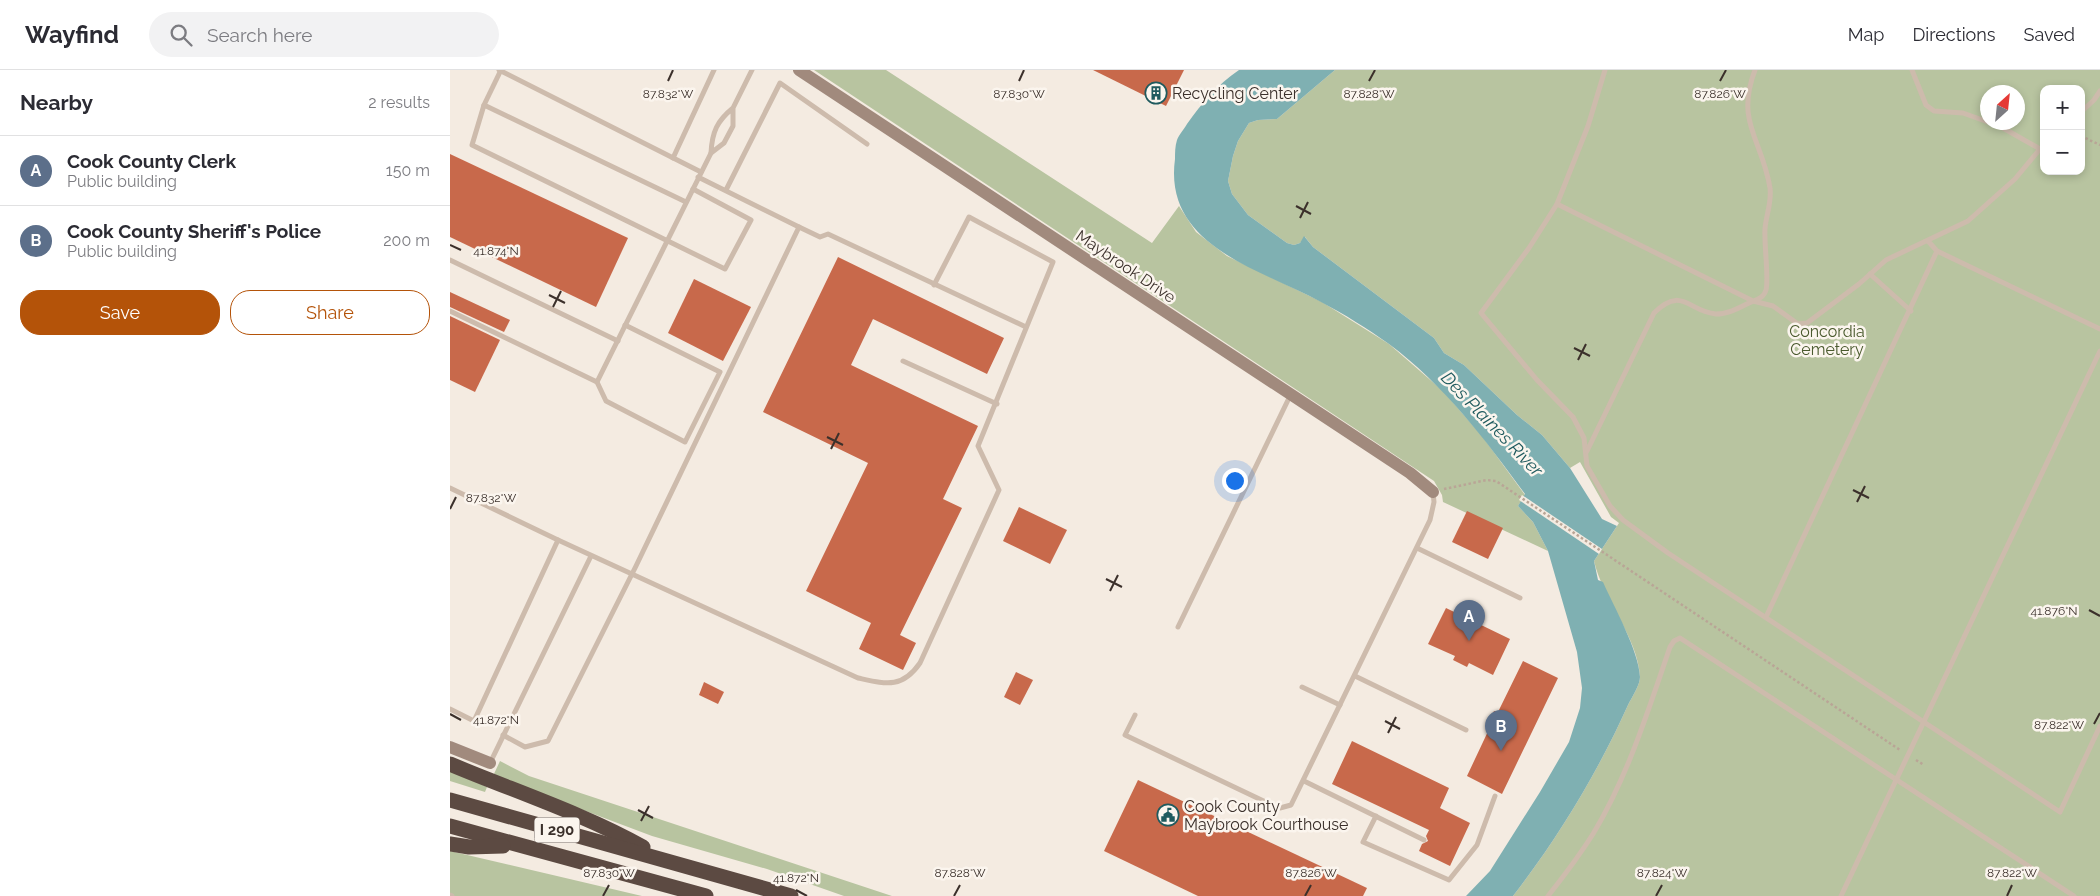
<!DOCTYPE html>
<meta charset="utf-8">
<style>
:root{--surface:#fff;--page:#f2f2f3;--text:#2b2b33;--muted:#7c7c81;--line:#e1e1e2;--accent:#b45309}
body{margin:0;font-family:Raleway,sans-serif;background:var(--page);color:var(--text)}
.controls{position:absolute;right:15px;top:15px;display:grid;overflow:hidden;border-radius:10px;box-shadow:0 2px 8px #0003}
.controls button{width:45px;height:45px;display:grid;place-items:center;padding:0;border:0;border-bottom:1px solid var(--line);background:var(--surface);color:var(--text);font:25px sans-serif}
.compass{position:absolute;left:1530px;top:15px;width:45px;height:45px;border-radius:50%;background:var(--surface);box-shadow:0 2px 8px #0003;rotate:27deg}
.you{position:absolute;left:784px;top:410px;width:18px;height:18px;margin:-12px;border:4px solid #fff;border-radius:50%;background:#1a73e8;box-shadow:0 0 0 8px #1a73e833}
.badge{display:grid;place-items:center;width:32px;height:32px;border-radius:50%;background:var(--accent);color:#fff;font-size:16px;font-weight:700}
.pin{position:absolute;translate:-50% -41px;filter:drop-shadow(0 1px 2px #0008)}
.pin::after{content:'';position:absolute;top:26px;width:18px;height:15px;background:inherit;clip-path:polygon(0 0,100% 0,50% 100%)}
.list{margin:0;padding:0;list-style:none}
h2{display:flex;justify-content:space-between;align-items:center;height:65px;margin:0;padding:0 20px;font-size:21px}
h2 small{font-size:16px;font-weight:400;color:var(--muted)}
.list li{display:grid;grid-template-columns:32px 1fr auto;gap:15px;align-items:center;box-sizing:border-box;height:70px;padding:0 20px;border-top:1px solid var(--line)}
.list b{display:block;font-size:19px;white-space:nowrap}
.list p{margin:0;font-size:16px;white-space:nowrap;color:var(--muted)}
.list em{font-size:16px;font-style:normal;color:var(--muted)}
.actions{display:flex;gap:10px;padding:15px 20px}
.actions a{flex:1;padding:11px 0;border:1px solid var(--accent);border-radius:20px;text-align:center;font-size:18px;color:var(--accent)}
.actions .main{background:var(--accent);color:#fff}
.icon{flex:none;width:28px;height:28px;fill:none;stroke:currentColor;stroke-width:2;stroke-linecap:round;stroke-linejoin:round}
.map{position:relative;flex:none;width:1650px;height:826px;overflow:hidden}
header{display:flex;align-items:center;gap:30px;box-sizing:border-box;height:70px;padding:0 25px;background:var(--surface);border-bottom:1px solid var(--line)}
header strong{font-size:24px}
nav{display:flex;gap:28px;margin-inline-start:auto;font-size:18px}
.search{width:350px;height:45px;background:var(--page);display:flex;align-items:center;gap:12px;box-sizing:border-box;padding:0 18px;border-radius:28px;color:var(--muted);font-size:19px}
main{display:flex}
aside{flex:1;background:var(--surface)}
.map>svg:first-child{display:block}
.green{fill:#b8c4a0;fill-rule:evenodd}
.water{fill:#7fb0b2}
.pier{fill:#f4ebe1}
.building{fill:#c8694b}
.lines{fill:none;stroke-linecap:round;stroke-linejoin:round}
.path{stroke:#b9a596;stroke-width:2.5;stroke-dasharray:2.5 2.5;stroke-linecap:butt}
.lane{stroke:#cdbbac;stroke-width:5}
.secondary{stroke:#a18a7d;stroke-width:12}
.highway{stroke:#5c4a42;stroke-width:15}
.ticks{fill:none;stroke:#3b302b;stroke-width:2}
.labels{text-anchor:middle;stroke-width:5;stroke-linejoin:round;paint-order:stroke}
.shield{fill:#fbf5ee;stroke:#756b66;stroke-width:1}
.shield-label{font-size:15px;font-weight:bold;fill:#3b302b}
.poi-label{font-size:16px;fill:#3b302b;stroke:#fbf5ee;text-anchor:start}
.street-label{font-size:16px;fill:#3b302b;stroke:#fbf5ee}
.park-label{font-size:16px;fill:#4a5a2e;stroke:#fbf5ee}
.water-label{font-size:18px;font-style:italic;fill:#1f5a5e;stroke:#fbf5ee}
.ticks-label{font-size:12px;text-anchor:middle;fill:#3b302b;stroke:#fbf5ee;stroke-width:5;stroke-linejoin:round;paint-order:stroke}
</style>
<header>
<strong>Wayfind</strong>
<div class="search"><svg class="icon" aria-label="search" viewBox="0 0 24 24"><circle cx="10" cy="10" r="6"/><path d="M15 15l6 6"/></svg>Search here</div>
<nav><a>Map</a><a>Directions</a><a>Saved</a></nav>
</header>
<main>
<aside>
<h2>Nearby<small>2 results</small></h2>
<ul class="list">
<li><span class="badge" style="background:#5c6f8a">A</span><div><b>Cook County Clerk</b><p>Public building</p></div><em>150 m</em></li>
<li><span class="badge" style="background:#5c6f8a">B</span><div><b>Cook County Sheriff's Police</b><p>Public building</p></div><em>200 m</em></li>
</ul>
<div class="actions"><a class="main">Save</a><a>Share</a></div>
</aside>
<div class="map">
<svg width="1650" height="826" viewBox="0 0 1650 826">
<rect width="100%" height="100%" fill="#f4ebe1"/>
<g class="green">
<polygon points="364,0 436,0 702,173 729,136 746,162 777,186 872,232 939,274 993,321 1032,366 1075,425 1068,436 1083,452 1098,481 993,432 992,425 984,411"/>
<path d="M885,0h765v826h-587c45,-58 85,-124 115,-191 4,-8 12,-20 12,-28 -2,-40 -37,-77 -46,-116l25,-38 -8,-6 -31,-55 -10,6 -28,-33 -25,-20 -53,-50 -20,-12 -10,-15 -121,-91 -8,-10 -5,6 -6,2 -7,-2 -39,-28 -16,-21 -4,-13 5,-25 5,-15 11,-18 9,-3 19,-1zM1594,19h37v82h-37zM1538,22h30v30h-30z"/>
<polygon points="50,691 79,706 442,826 394,826 317,799 202,766 43,706"/>
<polygon points="0,700 37,717 35,722 0,711"/>
<polygon points="0,781 192,826 0,826"/>
</g>
<path class="water" d="M789,0h96l-58,49 -19,1 -9,3 -11,18 -5,15 -5,25 4,13 16,21 39,28 7,2 6,-2 4,-7 9,11 121,91 10,15 20,12 53,50 25,20 28,33 32,51 15,7 -23,35 4,19 5,2c11,25 36,69 37,95 0,8 -8,20 -12,28 -30,67 -70,133 -115,191h-47l24,-25 50,-79 29,-50 11,-34 2,-20 -5,-36 -29,-101 -15,-29 -15,-16 7,-12c-40,-55 -81,-109 -136,-150 -21,-15 -45,-30 -68,-42 -60,-33 -158,-55 -146,-143 0,-6 0,-13 2,-19 2,-5 7,-11 10,-16 15,-21 30,-39 52,-54z"/>
<polygon class="pier" points="1072,425 1152,479 1149,484 1069,430"/>
<g class="building">
<polygon points="643,0 734,0 716,36"/>
<polygon points="0,84 178,168 146,237 0,167"/>
<polygon points="388,187 554,268 537,304 423,249 401,295 528,356 493,429 512,438 450,565 466,573 453,600 409,579 421,553 356,521 418,393 313,342"/>
<polygon points="244,209 301,237 273,291 218,263"/>
<polygon points="0,222 60,250 54,262 0,237"/>
<polygon points="0,246 50,270 25,322 0,310"/>
<polygon points="569,437 617,460 600,494 553,471"/>
<polygon points="1017,441 1053,458 1038,489 1002,472"/>
<polygon points="996,538 1060,569 1043,605 1019,593 1017,597 1003,590 1005,586 978,574"/>
<polygon points="1073,591 1108,608 1052,724 1017,706 1041,655 1038,654 1044,641 1048,642"/>
<polygon points="566,602 583,610 570,635 554,627"/>
<polygon points="254,612 274,622 268,634 249,625"/>
<polygon points="902,671 999,718 990,738 1020,753 1000,796 969,781 972,774 978,771 976,766 979,760 882,714"/>
<polygon points="688,710 917,818 913,826 748,826 654,781"/>
</g>
<g class="lines">
<g class="path">
<polyline points="1631,66 1650,75"/>
<polyline points="994,419 1037,410 1046,411 1450,680"/>
<polyline points="1466,690 1474,695"/>
</g>
<g class="lane">
<polyline points="49,0 251,102"/>
<polyline points="1155,0 1138,56 1107,134 1079,178 1031,243 1087,310 1123,347 1134,368 1137,396 1160,436 1173,450 1218,483 1610,742 1650,656"/>
<polyline points="1462,0 1476,35 1484,41 1513,43 1538,52"/>
<polyline points="34,35 50,2"/>
<path d="M283,38c-16,13 -21,24 -22,45l13,-10 9,-17v-18l19,-38"/>
<polyline points="1631,42 1644,30 1650,21"/>
<polyline points="223,88 264,0"/>
<polyline points="276,120 330,13 417,74"/>
<polyline points="236,132 34,35 22,75 275,199 301,150 243,119"/>
<polyline points="1107,134 1303,231 1323,236 1348,254 1357,253 1409,214 1436,190 1518,151 1565,109 1590,79 1553,58 1539,52"/>
<polyline points="349,157 370,167 378,164 576,257"/>
<polyline points="1478,171 1487,181 1650,259"/>
<polyline points="0,190 168,271"/>
<polyline points="1420,204 1461,241"/>
<polyline points="0,241 147,312 156,331 235,372 270,302 175,255"/>
<polyline points="453,291 547,334"/>
<polyline points="147,312 261,83"/>
<path d="M1137,381l67,-138c28,-28 35,-1 62,1 12,0 23,-6 33,-11 7,-3 15,-5 17,-13 3,-11 -2,-45 -1,-61 1,-14 7,-27 5,-41 -8,-49 -35,-66 -15,-118"/>
<polyline points="0,418 108,470 24,651 0,639"/>
<path d="M108,470l300,138c28,6 44,11 62,-15l79,-173 -21,-44 75,-184 -84,-45 -35,68"/>
<polyline points="967,478 1070,528"/>
<polyline points="1316,547 1487,181"/>
<polyline points="728,557 840,326"/>
<polyline points="905,606 1016,660"/>
<polyline points="852,617 890,635"/>
<polyline points="685,645 675,665 824,736 830,738 841,735 980,450 984,432 983,422"/>
<polyline points="53,665 75,677 98,671 186,496 349,157 248,107"/>
<polyline points="40,693 141,486"/>
<polyline points="854,711 974,770"/>
<polyline points="926,746 913,772 999,810 1027,775 1045,726"/>
<polyline points="0,825 2,826"/>
<path d="M1098,826c16,-20 31,-40 45,-62 35,-58 55,-123 77,-187l4,-6 6,-3 394,258"/>
<polyline points="1391,826 1650,281"/>
</g>
<g class="secondary">
<polyline points="349,0 960,403 983,422"/>
<polyline points="0,677 40,693"/>
</g>
<g class="highway">
<path d="M0,694c64,27 132,49 193,83"/>
<polyline points="0,730 341,826"/>
<polyline points="0,756 256,826"/>
<polyline points="0,774 19,777 53,776"/>
</g>
</g>
<path class="ticks" d="M218,11l5,-11M569,11l5,-11M919,11l6,-11M1270,11l6,-11M846,136l15,8M850,148l8,-16M0,175l11,5M99,225l16,8M103,237l8,-16M1124,278l16,8M1128,290l8,-16M377,367l16,8M381,379l8,-16M1403,420l16,8M1407,432l8,-16M0,439l6,-12M656,509l16,8M660,521l8,-16M1639,540l11,6M0,644l11,6M935,651l15,8M1644,654l6,-11M938,663l8,-16M188,740l15,8M191,751l8,-15M346,820l11,6M153,826l6,-11M504,826l6,-11M855,826l6,-11M1206,826l6,-11M1557,826l5,-11"/>
<defs>
<g id="building-ring" transform="scale(1.125)"><circle r="9.5" fill="#fbf5ee" stroke="#1f5a5e" stroke-width="1.5"/><path d="M-4-6H4V6H1V3H-1V6H-4ZM-2.5-4.3h1.7v1.8h-1.7ZM.8-4.3h1.7v1.8H.8ZM-2.5-1h1.7V.8h-1.7ZM.8-1h1.7V.8H.8Z" fill="#1f5a5e"/></g>
<g id="civic-ring" transform="scale(1.125)"><circle r="9.5" fill="#fbf5ee" stroke="#1f5a5e" stroke-width="1.5"/><path d="M-.6-6.5H3V-4.5H.6V-3L4-1V1h2V6H-6V1h2V-1L-.6-3ZM-1.2 2.5V6h2.4V2.5Z" fill="#1f5a5e"/></g>
</defs>
<g fill-rule="evenodd">
<use href="#building-ring" x="706" y="23"/>
<use href="#civic-ring" x="718" y="745"/>
</g>
<g class="labels">
<rect class="shield" x="84.5" y="747.5" width="45" height="25" rx="4"/>
<g class="shield-label">
<text x="107" y="765">I 290</text>
</g>
<g class="poi-label">
<text x="722" y="29">Recycling Center</text>
<text x="734" y="742">Cook County<tspan x="734" dy="18">Maybrook Courthouse</tspan></text>
</g>
<g class="street-label">
<text transform="translate(676 196) rotate(34)" y="6">Maybrook Drive</text>
</g>
<g class="park-label">
<text x="1377" y="267">Concordia<tspan x="1377" dy="18">Cemetery</tspan></text>
</g>
<g class="water-label">
<text transform="translate(1042 354) rotate(46)" y="6">Des Plaines River</text>
</g>
</g>
<g class="ticks-label">
<text x="218" y="28">87.832°W</text>
<text x="569" y="28">87.830°W</text>
<text x="919" y="28">87.828°W</text>
<text x="1270" y="28">87.826°W</text>
<text x="46" y="185">41.874°N</text>
<text x="41" y="432">87.832°W</text>
<text x="1604" y="545">41.876°N</text>
<text x="46" y="654">41.872°N</text>
<text x="1609" y="659">87.822°W</text>
<text x="159" y="807">87.830°W</text>
<text x="510" y="807">87.828°W</text>
<text x="861" y="807">87.826°W</text>
<text x="1212" y="807">87.824°W</text>
<text x="1562" y="807">87.822°W</text>
<text x="346" y="812">41.872°N</text>
</g>
</svg>
<div class="controls">
<button>+</button>
<button>−</button>
</div>
<svg class="compass" viewBox="-18 -18 36 36"><path d="M0-13l5 13h-10z" fill="#e53935"/><path d="M0 13l5-13h-10z" fill="#7c7c81"/></svg>
<div class="you"></div>
<div class="pin badge" style="left:1019px;top:571px;background:#5c6f8a">A</div>
<div class="pin badge" style="left:1051px;top:681px;background:#5c6f8a">B</div>
</div>
</main>
